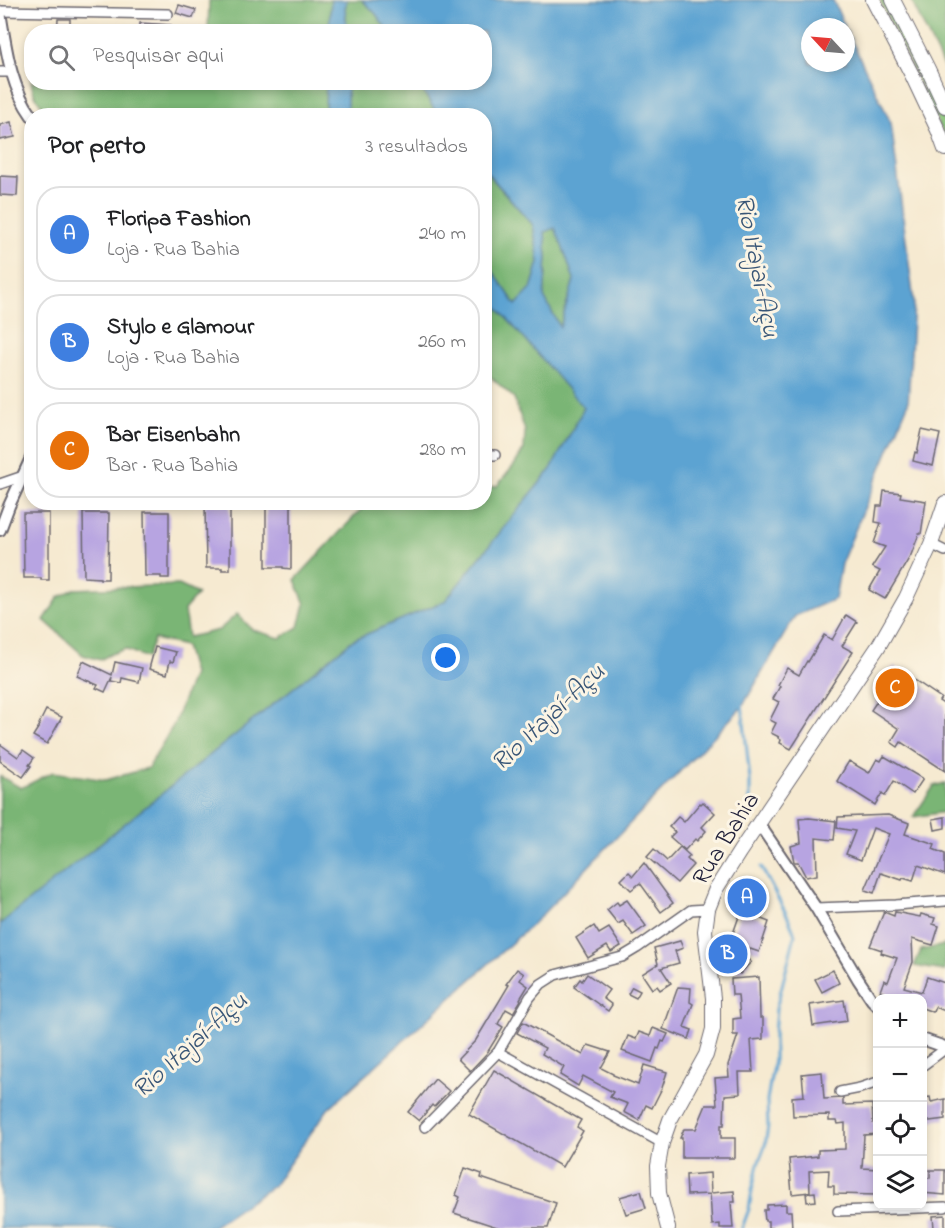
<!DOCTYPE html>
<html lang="pt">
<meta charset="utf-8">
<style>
:root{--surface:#fff;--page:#f2f2f2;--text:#202124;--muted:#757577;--line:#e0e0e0;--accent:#d93025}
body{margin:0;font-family:"Indie Flower",sans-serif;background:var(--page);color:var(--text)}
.controls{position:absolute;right:18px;bottom:18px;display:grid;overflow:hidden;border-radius:12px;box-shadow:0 3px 9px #0003}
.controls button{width:54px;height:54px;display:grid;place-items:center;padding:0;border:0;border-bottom:2px solid var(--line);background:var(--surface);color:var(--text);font:30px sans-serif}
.compass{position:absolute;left:801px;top:18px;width:54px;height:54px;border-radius:50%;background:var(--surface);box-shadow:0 3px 9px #0003;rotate:296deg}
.you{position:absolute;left:446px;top:658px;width:21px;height:21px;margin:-15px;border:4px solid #fff;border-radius:50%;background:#1a73e8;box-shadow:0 0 0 9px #1a73e833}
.badge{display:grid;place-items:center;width:39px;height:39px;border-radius:50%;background:var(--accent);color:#fff;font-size:20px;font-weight:700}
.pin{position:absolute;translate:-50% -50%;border:3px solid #fff;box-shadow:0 2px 6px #0006}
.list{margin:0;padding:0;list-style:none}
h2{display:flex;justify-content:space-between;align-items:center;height:78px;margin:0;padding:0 24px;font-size:26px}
h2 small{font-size:20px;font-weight:400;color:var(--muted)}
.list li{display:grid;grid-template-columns:39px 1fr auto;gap:18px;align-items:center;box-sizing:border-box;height:96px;margin:0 12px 12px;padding:0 12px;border:2px solid var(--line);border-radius:24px}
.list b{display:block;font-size:22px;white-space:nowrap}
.list p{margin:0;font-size:20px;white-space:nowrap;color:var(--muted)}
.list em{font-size:20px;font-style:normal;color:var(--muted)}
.icon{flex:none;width:33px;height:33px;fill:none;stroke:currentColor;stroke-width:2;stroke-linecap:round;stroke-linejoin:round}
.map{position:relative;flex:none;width:945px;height:1228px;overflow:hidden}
.search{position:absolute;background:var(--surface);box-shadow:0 3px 9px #0003;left:24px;top:24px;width:468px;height:66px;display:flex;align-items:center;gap:15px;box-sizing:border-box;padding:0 21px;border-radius:24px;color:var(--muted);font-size:22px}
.panel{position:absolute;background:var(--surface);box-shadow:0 3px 9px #0003;left:24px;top:108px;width:468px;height:402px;border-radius:24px}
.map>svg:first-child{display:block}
.green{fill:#98d387;stroke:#5d7a61;stroke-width:1.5}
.forest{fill:#7ab574;stroke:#4e6c58;stroke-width:1.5}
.water{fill:#5ba3d2;stroke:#3e6286;stroke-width:1.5;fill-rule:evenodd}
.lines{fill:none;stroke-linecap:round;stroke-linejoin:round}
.stream{stroke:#5ba3d2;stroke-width:3}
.building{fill:#b7a4e1}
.minor-casing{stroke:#6c6870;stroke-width:12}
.tertiary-casing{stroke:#6c6870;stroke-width:14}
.primary-casing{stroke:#6c6870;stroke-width:16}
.minor{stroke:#fff;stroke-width:9}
.tertiary{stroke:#fff;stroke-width:10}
.primary{stroke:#fff;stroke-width:14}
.labels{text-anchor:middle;stroke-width:6;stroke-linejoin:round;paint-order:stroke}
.street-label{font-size:24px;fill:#22223b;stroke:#fcf5e5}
.water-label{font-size:26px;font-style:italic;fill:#395677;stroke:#fcf5e5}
</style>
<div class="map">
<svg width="945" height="1228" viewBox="0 0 945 1228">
<rect width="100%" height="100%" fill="#fcf5e5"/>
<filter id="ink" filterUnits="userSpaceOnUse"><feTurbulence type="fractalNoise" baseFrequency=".0167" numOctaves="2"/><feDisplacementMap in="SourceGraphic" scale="12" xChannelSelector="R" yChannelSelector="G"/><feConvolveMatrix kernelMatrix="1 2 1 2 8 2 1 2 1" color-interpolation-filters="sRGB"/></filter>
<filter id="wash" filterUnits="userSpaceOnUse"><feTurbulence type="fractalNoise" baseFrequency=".008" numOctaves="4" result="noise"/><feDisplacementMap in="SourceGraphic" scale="24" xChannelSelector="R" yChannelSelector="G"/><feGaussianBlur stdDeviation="1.35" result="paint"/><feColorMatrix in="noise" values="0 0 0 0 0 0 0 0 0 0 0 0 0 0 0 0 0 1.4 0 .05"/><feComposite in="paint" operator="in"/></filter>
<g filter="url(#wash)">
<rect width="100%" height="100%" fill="#f6ead1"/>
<polygon class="green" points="880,0 885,0 921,72 945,125 945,137"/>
<g class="forest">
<polygon points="209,0 331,0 329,31 208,32"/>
<polygon points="347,0 362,0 376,14 388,31 347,31 345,8"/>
<polygon points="911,0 945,0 945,71 945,70"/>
<path d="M31,68l1,14 294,1 -1,32h-272c-17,-11 -24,-27 -22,-47z"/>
<polygon points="347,82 418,83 434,109 439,115 347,116"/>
<polygon points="484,170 533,225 539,262 531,289 516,305 485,260"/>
<polygon points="555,227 566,256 574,280 560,327 544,297 547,258 545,232"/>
<polygon points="485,293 584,408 551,469 445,601 353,640 0,924 0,776 21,788 53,772 106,780 148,768 174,724 193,674 185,646 154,639 147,658 125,649 111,654 100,660 83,655 44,620 59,597 74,589 179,585 198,594 184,610 188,637 219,630 237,614 253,630 280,638 299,627 305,604 295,580 367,503 484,502 485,488 497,486 515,464 524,449 525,431 514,398 486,373 485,374"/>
<polygon points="945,783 945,812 913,817 934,786"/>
<polygon points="945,945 945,971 914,966 921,950"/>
</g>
<g class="water">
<polygon points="331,0 347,0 345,8 347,31 329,31"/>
<path d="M362,0h471l12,27h-35v36h36v-34l45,94 23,179 -6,102 -67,160 -6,35 -40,17 -53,91 -205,213 -209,189 -54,76 -63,43h-211v-304l353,-284 92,-39 106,-132 33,-61 -99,-115v-33l31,45 15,-16 8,-27 -6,-37 -48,-55 -1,-54 -45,-1 -5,-6 -16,-26 66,-1v-50l-96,-1 -12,-17zM555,228l11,28 8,24 -14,47 -16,-30 3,-39 -2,-26z"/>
<polygon points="326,83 347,83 347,115 325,115"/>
</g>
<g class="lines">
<g class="stream">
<polyline points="742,704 750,780 750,813"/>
<polyline points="742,1228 749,1209 752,1190 758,1164 765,1146 768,1126 767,1100 774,1060 774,1036 776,1009 795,935 788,917 761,867"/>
</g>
</g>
<g id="blocks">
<g class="building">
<polygon points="179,5 196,10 193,18 176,13"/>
<polygon points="58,19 70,19 70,32 57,32"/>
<polygon points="140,23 171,25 171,32 140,32"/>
<polygon points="11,122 15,137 0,140 0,125"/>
<polygon points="0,176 18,177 17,196 0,195"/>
<polygon points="922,430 940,434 933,466 913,461 915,452 917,453"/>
<polygon points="884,491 901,493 900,497 926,501 921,534 919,534 911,555 885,599 869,590 880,571 872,567 885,547 874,543 881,523 875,522 877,506 882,506"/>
<polygon points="266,502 291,502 291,569 283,568 283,567 266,567"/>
<polygon points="205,504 230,504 230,570 222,570 222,568 206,568"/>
<polygon points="144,512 169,512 169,578 161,578 161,576 145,576"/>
<polygon points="23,513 49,513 49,580 41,580 41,578 24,578"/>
<polygon points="83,513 109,513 108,579 100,579 100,578 84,577"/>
<polygon points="846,615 857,622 842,646 853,652 791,749 780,743 781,740 778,738 779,737 771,733 776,723 770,720 779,702 773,699 780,686 778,685 787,668 799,675 807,661 808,662 824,635 832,640"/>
<polygon points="155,647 176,652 173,662 170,661 167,674 149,669"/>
<polygon points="83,661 112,675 115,662 142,668 139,682 122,678 121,683 111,681 112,677 105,692 96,688 98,685 77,676"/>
<polygon points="894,666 941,698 939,701 945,705 945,771 901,742 898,747 891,742 899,729 871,710 879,698 875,694"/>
<polygon points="46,710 62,717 47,744 33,736 40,725 39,724"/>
<polygon points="0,744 18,757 23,750 34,758 29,765 31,766 23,777 0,761"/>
<polygon points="884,756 923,779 913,794 894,781 885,796 882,793 875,805 837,781 849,761 869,773 877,759 881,761"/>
<polygon points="703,802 715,813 702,827 706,831 697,841 695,839 685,850 670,837 675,832 669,827 678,817 684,822 700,803 701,804"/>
<polygon points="888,815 909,823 905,834 935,844 933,849 945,854 945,875 918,865 913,881 903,878 902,880 881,873 874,893 865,890 889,834 873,828 861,860 846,854 855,831 837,828 838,817"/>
<polygon points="945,817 945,828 935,830 933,819"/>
<polygon points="809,818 836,821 834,840 816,838 817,875 806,877 798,862 794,862 791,846 801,843 799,819"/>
<polygon points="680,847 690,856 687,859 693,865 677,883 647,857 654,849 667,861"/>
<polygon points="644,863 673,903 661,912 640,883 631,890 621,880 629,872 633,876"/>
<polygon points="748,887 763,900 751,915 769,922 759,952 730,942 742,908 736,902"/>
<polygon points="627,900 646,926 633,935 623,921 618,924 607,910 617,902 619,905"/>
<polygon points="884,912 894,916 895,912 920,917 921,914 935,918 933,924 939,926 933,945 912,939 913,962 904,987 922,992 927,977 945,983 945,1011 935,1007 933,1012 922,1008 922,999 886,999 888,994 880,991 884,980 888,982 897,958 881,953 882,950 870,946"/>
<polygon points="594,926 599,934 609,928 621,946 611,952 607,946 588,958 576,938"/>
<polygon points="680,941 683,948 675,951 679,963 661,968 671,983 660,990 657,986 652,989 642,974 658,964 654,948"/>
<polygon points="730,944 751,962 740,974 723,959 726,955 723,951"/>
<polygon points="517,969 524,974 520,980 528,986 520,999 521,1000 513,1013 506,1009 498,1024 503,1027 487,1053 470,1071 458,1059 476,1040 509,985 506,984"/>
<polygon points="833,970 839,983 822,992 815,979"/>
<polygon points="587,974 609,990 603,998 612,1005 608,1011 574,987 580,979 582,981"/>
<polygon points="759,977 760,1018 763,1018 763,1039 751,1040 753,1072 739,1072 740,1094 725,1095 724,1125 721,1125 721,1138 735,1138 735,1158 682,1158 682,1138 680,1138 684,1129 696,1129 706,1105 717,1105 715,1078 729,1077 728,1065 738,1035 733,1035 733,1019 740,1018 738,995 732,995 731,979"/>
<polygon points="632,987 640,991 636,998 628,994"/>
<polygon points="678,987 691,988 690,1002 693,1004 684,1027 692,1030 689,1039 663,1029"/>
<polygon points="844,1000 847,1021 813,1026 810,1005"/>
<polygon points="523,1022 583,1055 588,1045 610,1052 601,1068 613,1074 613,1075 638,1085 644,1065 667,1072 662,1088 652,1108 646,1105 639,1120 624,1112 628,1104 610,1097 613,1092 583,1076 578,1086 560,1075 564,1067 542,1054 545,1048 517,1033"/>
<polygon points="653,1028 668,1034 664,1042 662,1041 659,1049 657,1048 652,1062 622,1051 628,1036 636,1039 639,1032 650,1036"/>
<polygon points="494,1070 581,1120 577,1127 583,1131 562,1167 469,1114"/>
<polygon points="822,1072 824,1099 843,1098 843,1105 872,1104 873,1123 878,1123 878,1134 864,1135 862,1168 878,1169 878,1195 834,1194 834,1186 828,1186 829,1170 809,1171 810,1192 792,1194 789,1159 818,1156 818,1150 845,1149 845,1123 838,1124 837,1121 829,1121 829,1115 793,1116 792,1097 804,1096 802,1074"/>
<polygon points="435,1079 449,1091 434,1107 432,1105 419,1121 408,1112"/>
<polygon points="930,1097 931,1102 945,1099 945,1119 922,1122 922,1098"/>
<polygon points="465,1168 482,1174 481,1178 556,1203 548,1228 500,1228 454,1213 460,1197 456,1195"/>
<polygon points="930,1170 945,1170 945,1195 922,1193 922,1178 930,1178"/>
<polygon points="710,1173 711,1193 734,1191 735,1202 731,1202 733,1228 720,1228 720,1224 712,1225 710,1194 687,1195 686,1175"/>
<polygon points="641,1191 646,1208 626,1214 620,1197"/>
<polygon points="815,1192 816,1201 807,1202 806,1193"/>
<polygon points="786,1204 786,1211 791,1211 792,1228 768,1228 768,1221 765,1221 764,1210 767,1210 767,1205"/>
<polygon points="945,1215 945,1228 934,1228 933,1216"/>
</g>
</g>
</g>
<g filter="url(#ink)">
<use href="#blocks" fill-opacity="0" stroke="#6c6870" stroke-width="1.5"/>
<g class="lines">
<g class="minor-casing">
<g id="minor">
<polyline points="0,11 168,14"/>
<polyline points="0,72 11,72"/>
<polyline points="484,455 495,455"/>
<polyline points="0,484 32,473"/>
<polyline points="931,544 945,551"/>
<polyline points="816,908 896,905 945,901"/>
<polyline points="498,1052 662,1143"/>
<polyline points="922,1066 945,1049"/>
<polyline points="840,1092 860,1088 878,1082"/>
<polyline points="425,1127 498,1052 530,997 541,984 555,975 622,957 637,948 691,910 708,909"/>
<polyline points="838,1211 945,1207"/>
</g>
</g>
<g class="tertiary-casing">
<g id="tertiary">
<path d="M0,12c6,35 10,74 32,104"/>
<polyline points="0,530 9,506 32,456"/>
<polyline points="759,824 816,908 858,979 872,1000 878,1006"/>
<polyline points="922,1039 945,1047"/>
</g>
</g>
<g class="primary-casing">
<g id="primary">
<polyline points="873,0 912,75 938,130 945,149"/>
<polyline points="893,0 928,69 945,106"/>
<polyline points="668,1228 659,1193 658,1166 662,1143 670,1120 706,1055 713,1029 713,998 705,931 708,909 716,889 740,851 878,647 906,598 931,544 945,503"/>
</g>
</g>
<use href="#minor" class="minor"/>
<use href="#tertiary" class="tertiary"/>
<use href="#primary" class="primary"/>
</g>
</g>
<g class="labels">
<g class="street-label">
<text transform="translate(725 838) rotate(-58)" y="8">Rua Bahia</text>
</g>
<g class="water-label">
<text transform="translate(759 266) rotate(79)" y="9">Rio Itajaí-Açu</text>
<text transform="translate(547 716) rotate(-43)" y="9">Rio Itajaí-Açu</text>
<text transform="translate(189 1044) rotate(-42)" y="9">Rio Itajaí-Açu</text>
</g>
</g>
</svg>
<div class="controls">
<button>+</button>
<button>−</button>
<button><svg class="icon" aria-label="locate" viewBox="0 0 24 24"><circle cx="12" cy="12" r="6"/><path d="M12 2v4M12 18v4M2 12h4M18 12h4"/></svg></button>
<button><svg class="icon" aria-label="layers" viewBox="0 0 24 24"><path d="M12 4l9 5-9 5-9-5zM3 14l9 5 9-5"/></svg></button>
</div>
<svg class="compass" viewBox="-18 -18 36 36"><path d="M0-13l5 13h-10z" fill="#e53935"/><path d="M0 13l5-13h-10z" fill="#757577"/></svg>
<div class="you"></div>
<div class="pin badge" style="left:747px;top:898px;background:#3f7fe0">A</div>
<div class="pin badge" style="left:728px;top:954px;background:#3f7fe0">B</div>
<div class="pin badge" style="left:895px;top:688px;background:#e8710a">C</div>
<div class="search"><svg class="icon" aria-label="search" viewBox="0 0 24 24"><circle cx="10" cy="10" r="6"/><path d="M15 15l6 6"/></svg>Pesquisar aqui</div>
<section class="panel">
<h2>Por perto<small>3 resultados</small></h2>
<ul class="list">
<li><span class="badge" style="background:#3f7fe0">A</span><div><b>Floripa Fashion</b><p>Loja · Rua Bahia</p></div><em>240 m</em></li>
<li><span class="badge" style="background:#3f7fe0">B</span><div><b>Stylo e Glamour</b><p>Loja · Rua Bahia</p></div><em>260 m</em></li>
<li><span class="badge" style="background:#e8710a">C</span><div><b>Bar Eisenbahn</b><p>Bar · Rua Bahia</p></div><em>280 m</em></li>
</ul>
</section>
</div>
